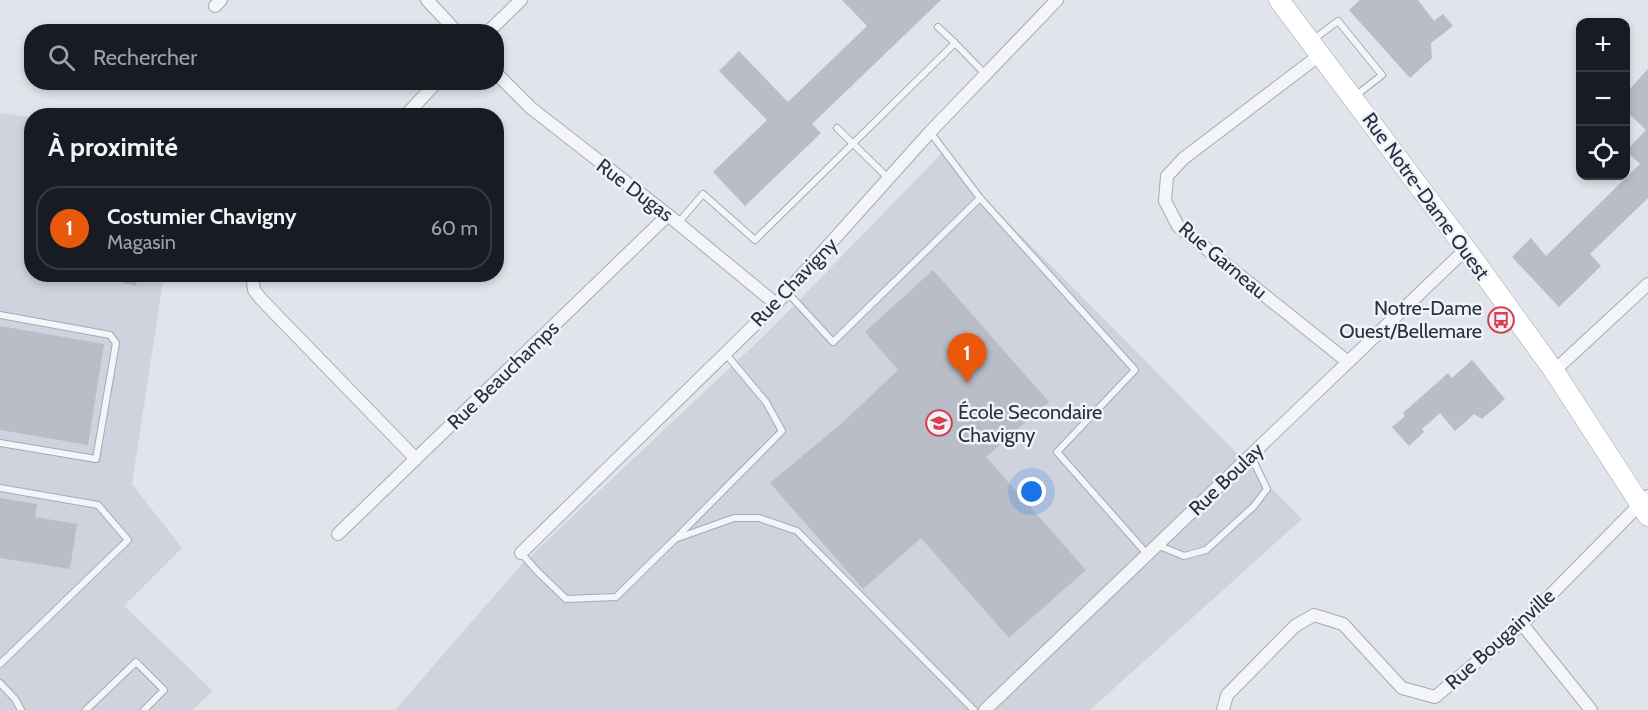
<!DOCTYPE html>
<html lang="fr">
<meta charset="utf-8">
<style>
:root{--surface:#171b24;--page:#242831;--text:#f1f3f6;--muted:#9ea1a6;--line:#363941;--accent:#ea580c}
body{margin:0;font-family:Cabin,sans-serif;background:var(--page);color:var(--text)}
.controls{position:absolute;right:18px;top:18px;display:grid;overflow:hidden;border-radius:12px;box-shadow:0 3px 9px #0003}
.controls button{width:54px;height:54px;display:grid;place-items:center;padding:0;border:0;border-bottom:2px solid var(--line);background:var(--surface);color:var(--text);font:30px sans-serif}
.you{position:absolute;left:1032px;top:492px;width:21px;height:21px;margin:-15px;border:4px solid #fff;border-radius:50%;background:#1a73e8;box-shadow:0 0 0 9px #1a73e833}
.badge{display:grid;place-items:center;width:39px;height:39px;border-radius:50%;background:var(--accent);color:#fff;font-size:20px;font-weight:700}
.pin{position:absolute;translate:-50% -50px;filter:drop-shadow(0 2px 3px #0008)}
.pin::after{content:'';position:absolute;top:32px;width:21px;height:18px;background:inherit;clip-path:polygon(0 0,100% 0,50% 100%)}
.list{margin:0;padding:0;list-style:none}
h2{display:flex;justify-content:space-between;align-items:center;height:78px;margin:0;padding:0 24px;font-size:26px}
h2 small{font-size:20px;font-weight:400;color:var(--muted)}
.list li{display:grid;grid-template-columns:39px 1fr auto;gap:18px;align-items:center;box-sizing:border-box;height:84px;margin:0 12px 12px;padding:0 12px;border:2px solid var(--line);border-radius:24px}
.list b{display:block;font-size:22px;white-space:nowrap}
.list p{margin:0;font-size:20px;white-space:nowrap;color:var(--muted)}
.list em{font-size:20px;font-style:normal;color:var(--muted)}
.icon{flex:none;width:33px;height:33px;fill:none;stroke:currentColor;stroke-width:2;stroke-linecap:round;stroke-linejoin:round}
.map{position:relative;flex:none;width:1648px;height:710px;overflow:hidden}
.search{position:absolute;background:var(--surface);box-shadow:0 3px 9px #0003;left:24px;top:24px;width:480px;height:66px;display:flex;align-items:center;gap:15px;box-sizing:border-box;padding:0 21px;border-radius:24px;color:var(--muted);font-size:22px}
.panel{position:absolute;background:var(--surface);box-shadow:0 3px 9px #0003;left:24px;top:108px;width:480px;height:174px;border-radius:24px}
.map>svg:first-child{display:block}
.built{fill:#cfd3dd}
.building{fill:#b8bdc8}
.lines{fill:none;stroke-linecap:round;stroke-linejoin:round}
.lane-casing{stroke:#a6aab5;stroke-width:8}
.street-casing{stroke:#a6aab5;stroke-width:14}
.primary-casing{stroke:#9fa7b7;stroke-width:21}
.lane{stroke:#f4f5f8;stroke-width:6}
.street{stroke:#f4f5f8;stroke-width:12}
.primary{stroke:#fff;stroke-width:20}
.labels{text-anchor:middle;stroke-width:5;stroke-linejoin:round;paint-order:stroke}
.street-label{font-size:20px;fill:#283043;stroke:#f1f3f8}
.poi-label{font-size:20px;fill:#283043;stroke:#f1f3f8;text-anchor:end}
</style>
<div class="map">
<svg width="1648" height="710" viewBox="0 0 1648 710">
<rect width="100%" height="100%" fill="#e1e4ea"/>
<g class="built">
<polygon points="0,113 31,117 32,274 164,275 132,484 182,548 124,606 213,691 192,710 0,710"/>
<polygon points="944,151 994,208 1302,519 1090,710 395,710 521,565 774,326"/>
</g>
<g class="building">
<polygon points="842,0 941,0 812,124 821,133 745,206 713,172 767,120 719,71 739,51 788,102 867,26"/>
<polygon points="1360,0 1418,0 1434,21 1443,14 1453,26 1431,43 1432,58 1410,78 1349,10"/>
<polygon points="1648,69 1648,198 1590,254 1601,266 1559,307 1512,257 1531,238 1546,256 1640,164 1626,151 1646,130 1626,111 1626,93"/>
<polygon points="933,270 1049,402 986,457 1086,570 1009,638 921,538 863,589 770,483 842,423 898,370 865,332"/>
<polygon points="124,274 138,274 136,286 123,283"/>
<polygon points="0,326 104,344 88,445 0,430"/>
<polygon points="1472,360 1505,399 1482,419 1474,414 1455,431 1440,413 1422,429 1424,432 1409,446 1392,427 1405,416 1403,413 1448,373 1452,378"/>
<polygon points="0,498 37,504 35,517 77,524 70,569 0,558"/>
</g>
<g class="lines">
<g class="lane-casing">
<g id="lane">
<polyline points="938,27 955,43"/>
<polyline points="1314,39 1338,21 1382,75 1354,97"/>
<polyline points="837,128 888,178"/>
<polyline points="930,132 980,198 1135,370 1057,452 1147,554"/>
<polyline points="678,223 703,194 755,240 955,43 985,74"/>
<polyline points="787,292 833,342 980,198"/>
<polyline points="0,315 110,335 116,343 96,459 0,443"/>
<polyline points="0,488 98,505 128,540 0,664"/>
<polyline points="678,536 782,431 766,402 725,353"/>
<polyline points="1157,545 1184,556 1206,550 1254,506 1267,489 1251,456"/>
<polyline points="521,553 537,571 566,599 616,597 675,539 734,518 759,518 797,531 974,710"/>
<polyline points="0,683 15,699 21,710"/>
<polyline points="86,710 136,662 164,690 144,710"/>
</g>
</g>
<g class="street-casing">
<g id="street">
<polyline points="427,0 457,32"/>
<polyline points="215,6 221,0"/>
<polyline points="488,32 521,0"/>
<polyline points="1321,54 1184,158 1167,176 1165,201 1178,226 1348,362"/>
<polyline points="496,73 531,108 668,215 776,304"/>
<polyline points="405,116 437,82"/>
<polyline points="252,274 254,290 261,299 416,459"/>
<polyline points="1554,371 1648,284"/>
<polyline points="338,534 668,215"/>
<polyline points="521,553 776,304 930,132 1057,0"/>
<polyline points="1522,624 1591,710"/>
<polyline points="985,710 1466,249"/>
<polyline points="1223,710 1227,695 1295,626 1314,615 1343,624 1402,688 1435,697 1522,624 1648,496"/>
</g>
</g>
<g class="primary-casing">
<polyline id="primary" points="1279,0 1466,249 1554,371 1648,516"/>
</g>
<use href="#lane" class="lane"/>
<use href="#street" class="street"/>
<use href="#primary" class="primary"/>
</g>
<defs>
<g id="bus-ring" transform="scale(1.35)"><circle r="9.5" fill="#f1f3f8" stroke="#d73f4d" stroke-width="1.5"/><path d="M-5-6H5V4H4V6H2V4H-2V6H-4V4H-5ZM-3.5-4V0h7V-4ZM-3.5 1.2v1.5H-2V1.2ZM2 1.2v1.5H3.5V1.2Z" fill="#d73f4d"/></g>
<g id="school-ring" transform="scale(1.35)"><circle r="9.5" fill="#f1f3f8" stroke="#d73f4d" stroke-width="1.5"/><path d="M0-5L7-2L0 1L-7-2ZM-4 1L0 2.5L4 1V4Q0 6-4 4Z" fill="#d73f4d"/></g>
</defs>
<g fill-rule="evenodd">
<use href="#bus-ring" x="1501" y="320"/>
<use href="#school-ring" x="939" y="423"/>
</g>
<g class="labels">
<g class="street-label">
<text transform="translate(635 190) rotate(37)" y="7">Rue Dugas</text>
<text transform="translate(1426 196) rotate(54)" y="7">Rue Notre-Dame Ouest</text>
<text transform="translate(1223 260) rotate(40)" y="7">Rue Garneau</text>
<text transform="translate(794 282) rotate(-46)" y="7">Rue Chavigny</text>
<text transform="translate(503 375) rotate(-44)" y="7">Rue Beauchamps</text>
<text transform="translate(1226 479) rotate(-44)" y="7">Rue Boulay</text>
<text transform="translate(1500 639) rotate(-42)" y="7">Rue Bougainville</text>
</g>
<g class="poi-label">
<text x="1482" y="315">Notre-Dame<tspan x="1482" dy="23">Ouest/Bellemare</tspan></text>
<text x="958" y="419" text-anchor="start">École Secondaire<tspan x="958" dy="23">Chavigny</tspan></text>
</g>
</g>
</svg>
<div class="controls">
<button>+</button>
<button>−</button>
<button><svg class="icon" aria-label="locate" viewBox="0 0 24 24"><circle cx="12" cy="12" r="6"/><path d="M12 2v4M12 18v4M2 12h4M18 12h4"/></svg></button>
</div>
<div class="you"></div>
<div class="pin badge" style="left:967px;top:383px">1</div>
<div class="search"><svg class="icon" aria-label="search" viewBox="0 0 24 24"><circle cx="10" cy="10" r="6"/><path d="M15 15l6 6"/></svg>Rechercher</div>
<section class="panel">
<h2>À proximité<small></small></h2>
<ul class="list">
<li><span class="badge">1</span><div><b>Costumier Chavigny</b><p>Magasin</p></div><em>60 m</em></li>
</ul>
</section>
</div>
